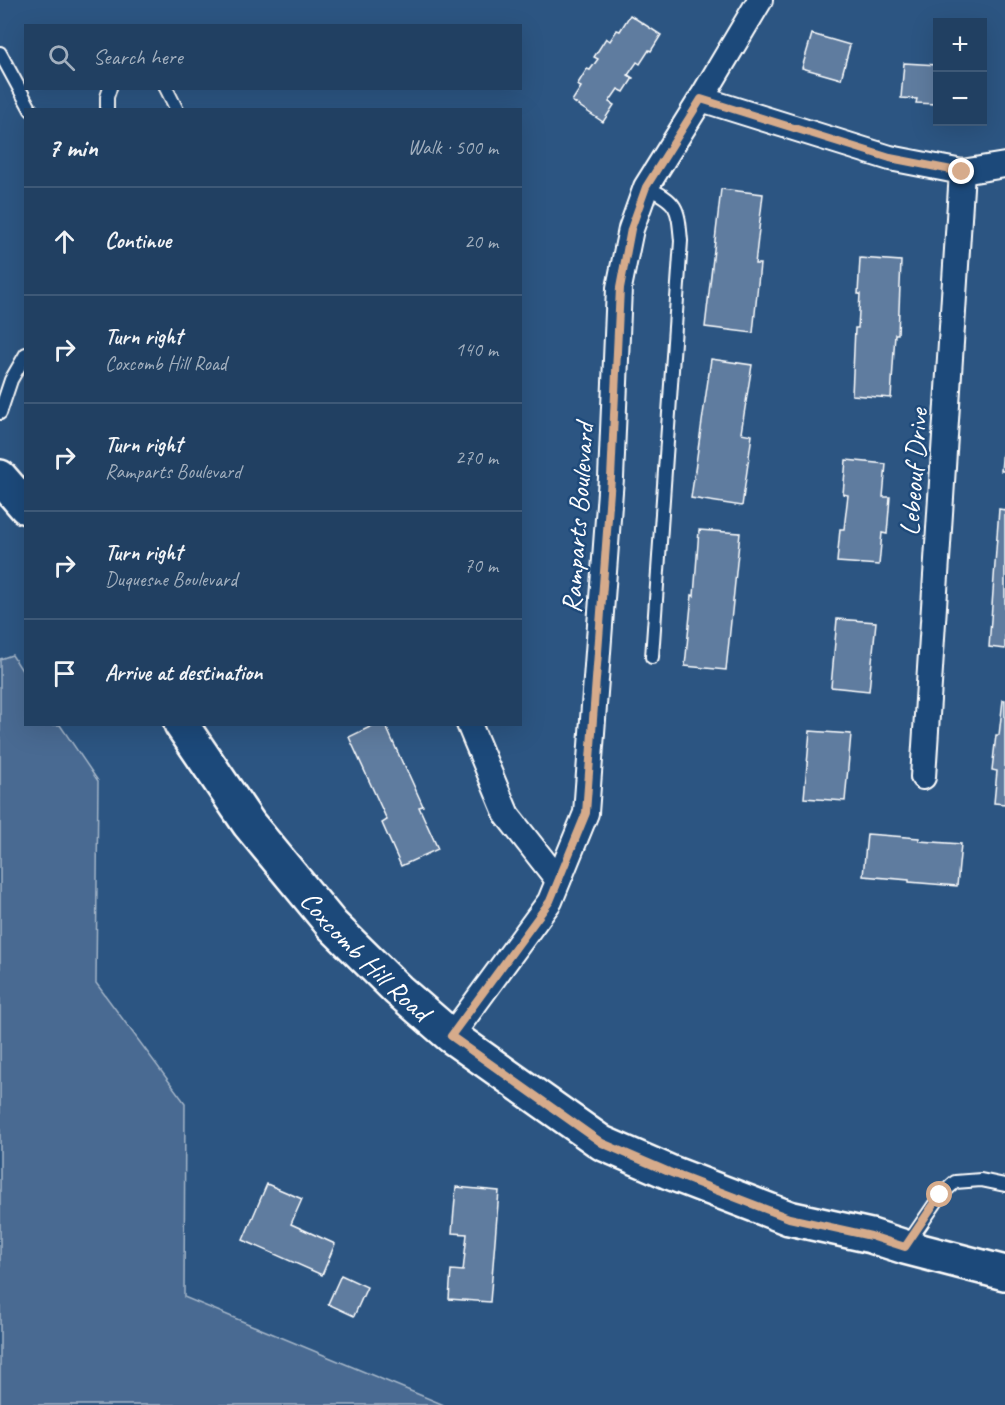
<!DOCTYPE html>
<meta charset="utf-8">
<style>
:root{--surface:#214062;--page:#2d4b6b;--text:#f1f3f6;--muted:#a2afbe;--line:#3e5977}
body{margin:0;font-family:Caveat,sans-serif;background:var(--page);color:var(--text)}
.controls{position:absolute;right:18px;top:18px;display:grid;overflow:hidden;border-radius:0px;box-shadow:0 6px 24px #0002}
.controls button{width:54px;height:54px;display:grid;place-items:center;padding:0;border:0;border-bottom:2px solid var(--line);background:var(--surface);color:var(--text);font:30px sans-serif}
.stop{position:absolute;width:18px;height:18px;margin:-14px;border:4px solid #d6ab8b;border-radius:50%;background:#fff}
.stop.end{background:#d6ab8b;border-color:#fff;box-shadow:0 2px 6px #0008}
.list{margin:0;padding:0;list-style:none}
h2{display:flex;justify-content:space-between;align-items:center;height:78px;margin:0;padding:0 24px;font-size:26px}
h2 small{font-size:20px;font-weight:400;color:var(--muted)}
.list li{display:grid;grid-template-columns:39px 1fr auto;gap:18px;align-items:center;box-sizing:border-box;height:108px;padding:0 24px;border-top:2px solid var(--line)}
.list b{display:block;font-size:22px;white-space:nowrap}
.list p{margin:0;font-size:20px;white-space:nowrap;color:var(--muted)}
.list em{font-size:20px;font-style:normal;color:var(--muted)}
.icon{flex:none;width:33px;height:33px;fill:none;stroke:currentColor;stroke-width:2;stroke-linecap:round;stroke-linejoin:round}
.map{position:relative;flex:none;width:1005px;height:1405px;overflow:hidden}
.search{position:absolute;background:var(--surface);box-shadow:0 6px 24px #0002;left:24px;top:24px;width:498px;height:66px;display:flex;align-items:center;gap:15px;box-sizing:border-box;padding:0 21px;border-radius:0px;color:var(--muted);font-size:22px}
.panel{position:absolute;background:var(--surface);box-shadow:0 6px 24px #0002;left:24px;top:108px;width:498px;height:618px;border-radius:0px}
.map>svg:first-child{display:block}
.green{fill:#486b92;stroke:#a4b5c8;stroke-width:1.5}
.building{fill:#5e7c9f;stroke:#fff;stroke-width:1.5}
.lines{fill:none;stroke-linecap:round;stroke-linejoin:round}
.lane-casing{stroke:#fff;stroke-width:16}
.street-casing{stroke:#fff;stroke-width:28}
.secondary-casing{stroke:#fff;stroke-width:38}
.lane{stroke:#1f4a7a;stroke-width:12}
.street{stroke:#1f4a7a;stroke-width:24}
.secondary{stroke:#1f4a7a;stroke-width:33}
.route{stroke:#d6ab8b;stroke-width:8}
.labels{text-anchor:middle;stroke-width:5;stroke-linejoin:round;paint-order:stroke}
.street-label{font-size:28px;fill:#fff;stroke:#1f4a7a}
</style>
<div class="map">
<svg width="1005" height="1405" viewBox="0 0 1005 1405">
<rect width="100%" height="100%" fill="#2c5582"/>
<filter id="ink" filterUnits="userSpaceOnUse"><feTurbulence type="fractalNoise" baseFrequency=".0167" numOctaves="2"/><feDisplacementMap in="SourceGraphic" scale="12" xChannelSelector="R" yChannelSelector="G"/><feConvolveMatrix kernelMatrix="1 2 1 2 8 2 1 2 1" color-interpolation-filters="sRGB"/></filter>
<g filter="url(#ink)">
<polygon class="green" points="12,655 25,675 26,724 60,725 98,781 96,983 185,1103 184,1297 444,1405 0,1405 0,659"/>
<g class="building">
<polygon points="630,15 661,35 651,51 649,50 640,64 637,62 628,75 633,78 624,92 618,89 609,102 614,105 603,122 572,101 581,87 577,85 587,69 590,70 598,59 594,57 606,38 610,41 617,30 620,31"/>
<polygon points="812,34 850,45 841,79 802,68"/>
<polygon points="904,63 938,65 938,100 936,104 916,103 917,99 901,98"/>
<polygon points="721,189 763,194 755,264 760,264 753,333 705,327"/>
<polygon points="860,258 901,261 898,334 895,334 891,398 852,395 855,328 858,328 860,294 858,294"/>
<polygon points="711,359 752,365 741,433 752,435 742,506 691,498"/>
<polygon points="1005,425 1005,471 1001,471"/>
<polygon points="846,460 886,464 883,497 890,497 887,534 882,533 879,565 837,562 840,529 844,529 848,495 843,494"/>
<polygon points="999,509 1005,510 1005,649 989,647"/>
<polygon points="699,530 740,533 726,670 685,666 692,595 694,596"/>
<polygon points="837,619 876,622 869,691 831,687"/>
<polygon points="1003,700 1005,700 1005,804 994,803 997,771 992,770 996,735 999,735"/>
<polygon points="376,724 385,724 403,764 404,764 423,806 419,807 438,849 401,866 382,823 387,820 349,737"/>
<polygon points="810,731 851,734 845,801 804,798"/>
<polygon points="867,834 919,838 919,841 961,844 957,886 909,882 909,880 863,876"/>
<polygon points="267,1184 302,1199 291,1224 335,1244 322,1275 243,1240"/>
<polygon points="456,1187 499,1191 490,1302 449,1299 451,1270 463,1271 467,1234 452,1233"/>
<polygon points="341,1275 367,1287 354,1316 328,1304"/>
</g>
<g class="lines">
<g class="lane-casing">
<g id="lane">
<polyline points="0,53 31,110"/>
<polyline points="166,88 177,110"/>
<polyline points="107,110 107,97 110,88"/>
<path d="M646,187c32,15 32,20 35,54l-29,416"/>
<polyline points="0,413 11,380 26,354"/>
<polyline points="906,1246 941,1195 955,1182 981,1180 1005,1185"/>
</g>
</g>
<g class="street-casing">
<g id="street">
<polyline points="701,99 890,158 962,172 1005,165"/>
<polyline points="469,724 507,815 558,880"/>
<polyline points="923,777 962,172"/>
<polyline points="451,1036 550,901 586,813 611,478 619,288 631,229 646,187 701,99 760,0"/>
</g>
</g>
<g class="secondary-casing">
<g id="secondary">
<polyline points="0,477 26,507"/>
<path id="s1" d="M181,724l68,100 83,101 66,65 53,46 151,107 67,29 120,46 82,18 34,11 100,26"/>
</g>
</g>
<use href="#lane" class="lane"/>
<use href="#street" class="street"/>
<use href="#secondary" class="secondary"/>
</g>
</g>
<g class="lines" filter="url(#ink)">
<polyline class="route" points="940,1195 905,1247 871,1236 789,1218 669,1172 602,1143 451,1036 550,901 586,813 611,478 620,288 631,229 646,187 701,99 890,158 962,172"/>
</g>
<g class="labels">
<g class="street-label">
<text transform="translate(913 472) rotate(-86)" y="10">Lebeouf Drive</text>
<text transform="translate(577 518) rotate(-86)" y="10">Ramparts Boulevard</text>
<text dy="10" stroke="none"><textPath href="#s1" startOffset="297">Coxcomb Hill Road</textPath></text>
</g>
</g>
</svg>
<div class="controls">
<button>+</button>
<button>−</button>
</div>
<div class="stop" style="left:940px;top:1195px"></div>
<div class="stop end" style="left:962px;top:172px"></div>
<div class="search"><svg class="icon" aria-label="search" viewBox="0 0 24 24"><circle cx="10" cy="10" r="6"/><path d="M15 15l6 6"/></svg>Search here</div>
<section class="panel">
<h2>7 min<small>Walk · 500 m</small></h2>
<ul class="list">
<li><svg class="icon" aria-label="ahead" viewBox="0 0 24 24"><path d="M12 20V5M6 11l6-6 6 6"/></svg><div><b>Continue</b></div><em>20 m</em></li>
<li><svg class="icon" aria-label="right" viewBox="0 0 24 24"><path d="M7 20v-9h11M14 6l5 5-5 5"/></svg><div><b>Turn right</b><p>Coxcomb Hill Road</p></div><em>140 m</em></li>
<li><svg class="icon" aria-label="right" viewBox="0 0 24 24"><path d="M7 20v-9h11M14 6l5 5-5 5"/></svg><div><b>Turn right</b><p>Ramparts Boulevard</p></div><em>270 m</em></li>
<li><svg class="icon" aria-label="right" viewBox="0 0 24 24"><path d="M7 20v-9h11M14 6l5 5-5 5"/></svg><div><b>Turn right</b><p>Duquesne Boulevard</p></div><em>70 m</em></li>
<li><svg class="icon" aria-label="arrive" viewBox="0 0 24 24"><path d="M6 21V4h12l-3 4 3 4H6"/></svg><div><b>Arrive at destination</b></div></li>
</ul>
</section>
</div>
